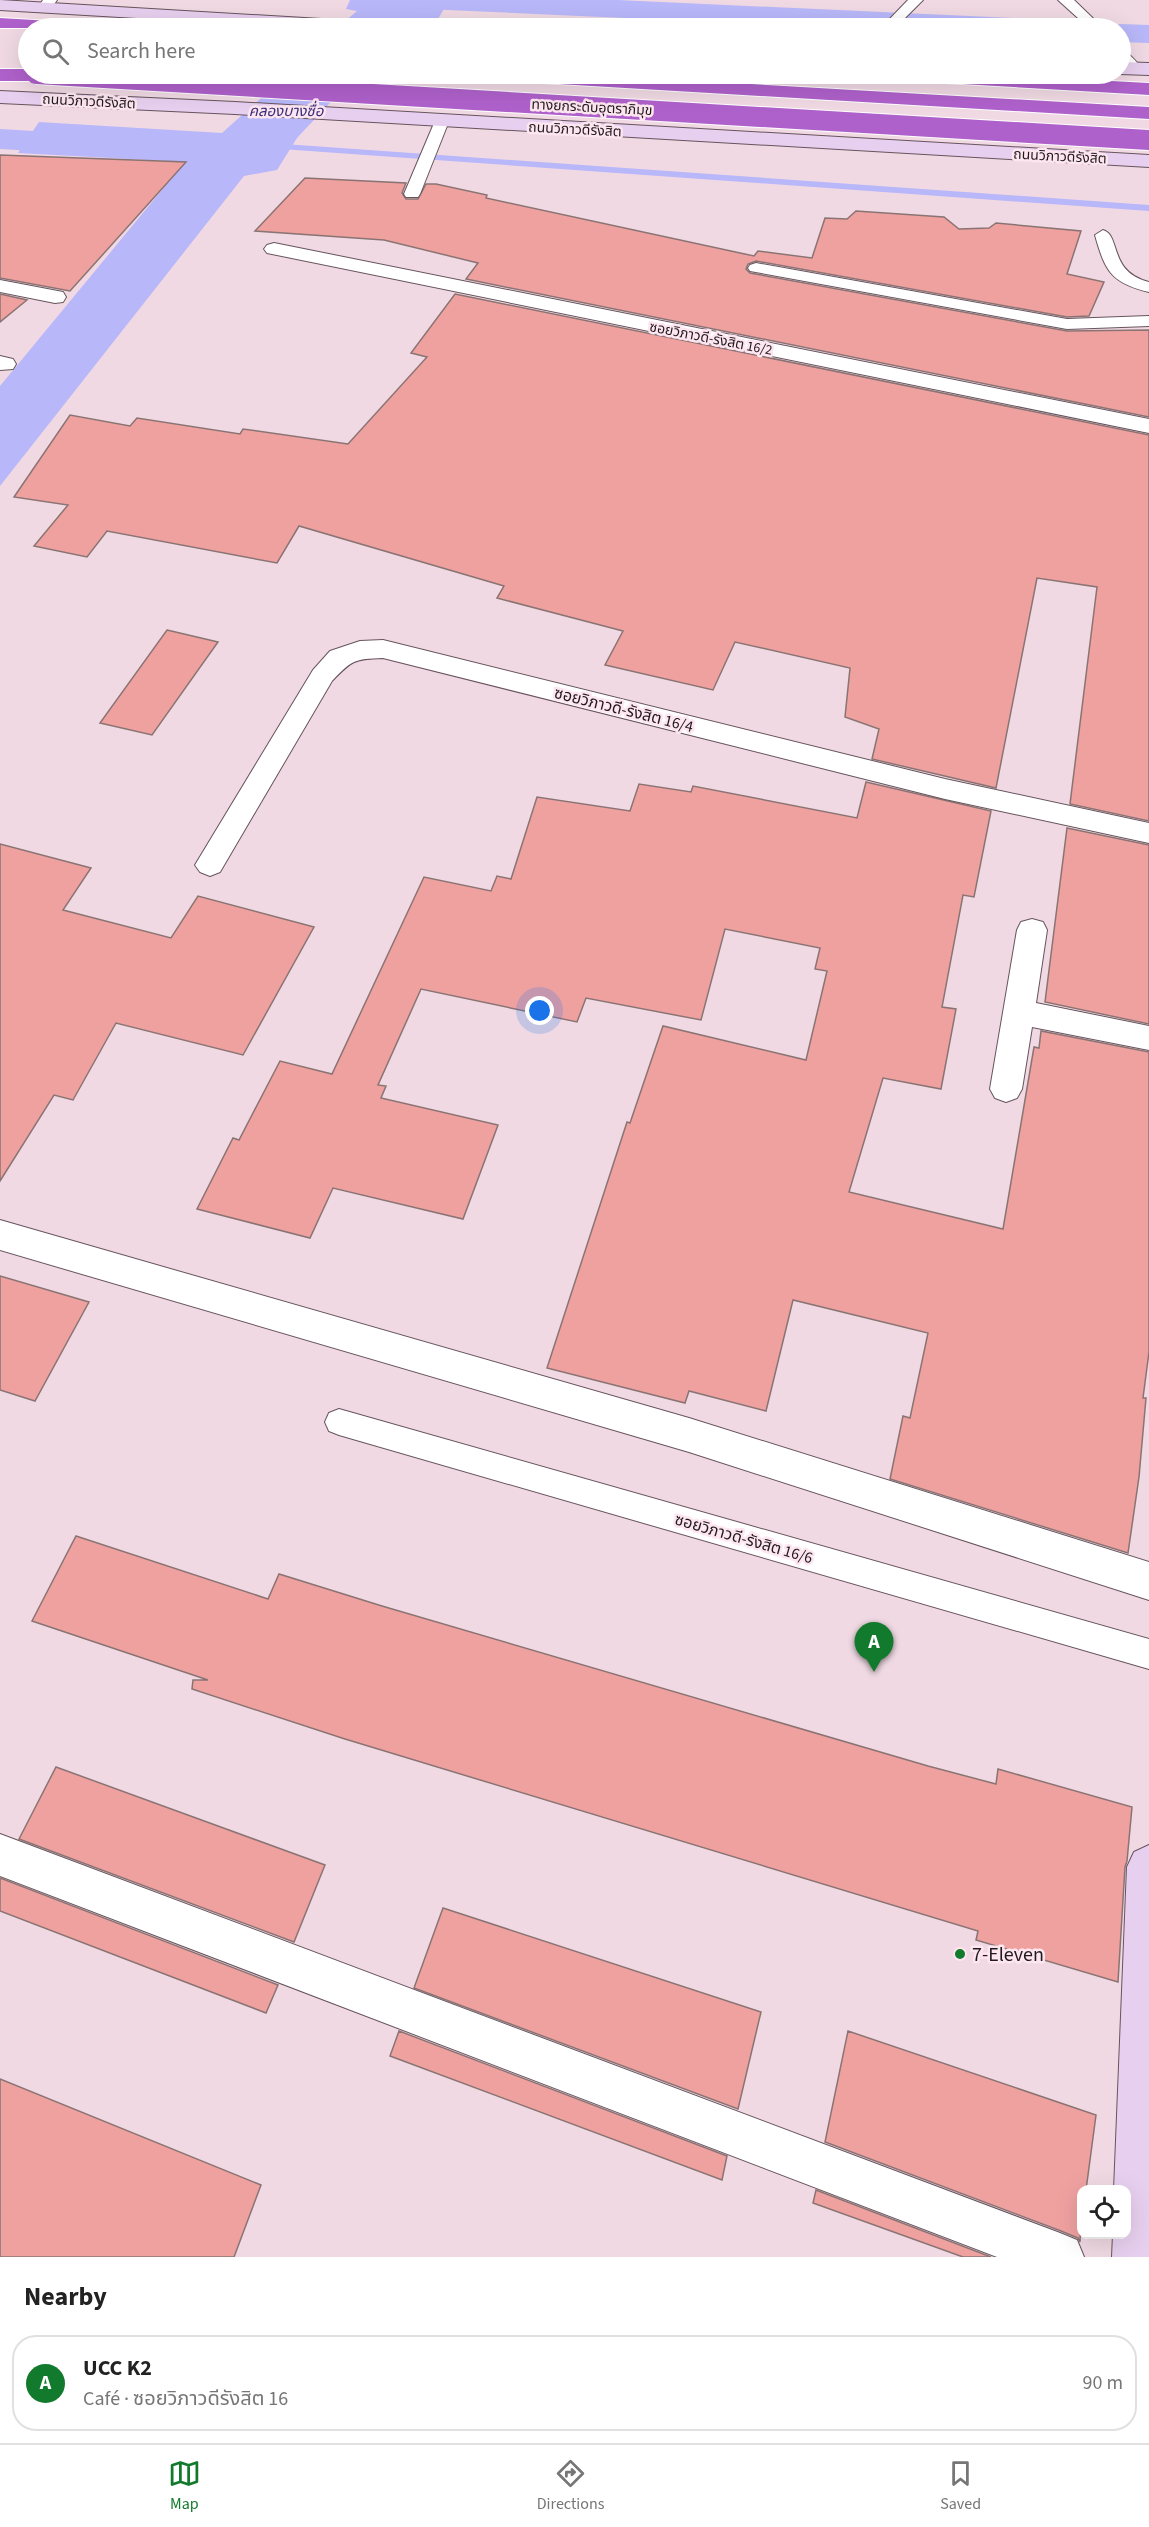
<!DOCTYPE html>
<meta charset="utf-8">
<style>
:root{--surface:#fff;--page:#f6f6f6;--text:#222;--muted:#767676;--line:#e0e0e0;--accent:#127a2d}
body{margin:0;font-family:"Source Sans 3","Noto Sans Thai",sans-serif;background:var(--page);color:var(--text)}
.controls{position:absolute;right:18px;bottom:18px;display:grid;overflow:hidden;border-radius:12px;box-shadow:0 6px 24px #0002}
.controls button{width:54px;height:54px;display:grid;place-items:center;padding:0;border:0;border-bottom:2px solid var(--line);background:var(--surface);color:var(--text);font:30px sans-serif}
.you{position:absolute;left:540px;top:1011px;width:21px;height:21px;margin:-15px;border:4px solid #fff;border-radius:50%;background:#1a73e8;box-shadow:0 0 0 9px #1a73e833}
.badge{display:grid;place-items:center;width:39px;height:39px;border-radius:50%;background:var(--accent);color:#fff;font-size:20px;font-weight:700}
.pin{position:absolute;translate:-50% -50px;filter:drop-shadow(0 2px 3px #0008)}
.pin::after{content:'';position:absolute;top:32px;width:21px;height:18px;background:inherit;clip-path:polygon(0 0,100% 0,50% 100%)}
.list{margin:0;padding:0;list-style:none}
h2{display:flex;justify-content:space-between;align-items:center;height:78px;margin:0;padding:0 24px;font-size:26px}
h2 small{font-size:20px;font-weight:400;color:var(--muted)}
.list li{display:grid;grid-template-columns:39px 1fr auto;gap:18px;align-items:center;box-sizing:border-box;height:96px;margin:0 12px 12px;padding:0 12px;border:2px solid var(--line);border-radius:24px}
.list b{display:block;font-size:22px;white-space:nowrap}
.list p{margin:0;font-size:20px;white-space:nowrap;color:var(--muted)}
.list em{font-size:20px;font-style:normal;color:var(--muted)}
.icon{flex:none;width:33px;height:33px;fill:none;stroke:currentColor;stroke-width:2;stroke-linecap:round;stroke-linejoin:round}
.map{position:relative;flex:none;width:1149px;height:2257px;overflow:hidden}
.search{position:absolute;background:var(--surface);box-shadow:0 6px 24px #0002;left:18px;right:18px;top:18px;height:66px;display:flex;align-items:center;gap:15px;box-sizing:border-box;padding:0 21px;border-radius:33px;color:var(--muted);font-size:22px}
.sheet{height:186px;background:var(--surface)}
nav{display:flex;justify-content:space-around;align-items:center;box-sizing:border-box;height:84px;border-top:2px solid var(--line);background:var(--surface);font-size:16px;color:var(--muted)}
nav a{display:grid;justify-items:center;gap:3px}
nav .on{color:var(--accent)}
.map>svg:first-child{display:block}
.water{fill:#b8b7f9}
.lines{fill:none;stroke-linecap:round;stroke-linejoin:round}
.stream{fill:#b8b7f9;fill-rule:evenodd}
.canal{fill:#b8b7f9;fill-rule:evenodd}
.building{fill:#efa1a0;stroke:#8a7473;stroke-width:1.5}
.lane-casing{stroke:#67545d;stroke-width:2}
.street-casing{stroke:#67545d;stroke-width:2}
.secondary-casing{stroke:#67545d;stroke-width:2}
.highway-casing{stroke:#fff;stroke-width:2}
.lane{fill:#fff;fill-rule:evenodd}
.street{fill:#fff;fill-rule:evenodd}
.secondary{fill:#e7d0ef;fill-rule:evenodd}
.highway{fill:#af61cb;fill-rule:evenodd}
.highway-bridge-casing{stroke:#fff;stroke-width:22;stroke-linecap:butt}
.highway-bridge{stroke:#af61cb;stroke-width:20}
.poi-dot{fill:#127a2d;stroke:#fde6f0;stroke-width:2}
.labels{text-anchor:middle;stroke-width:5;stroke-linejoin:round;paint-order:stroke}
.far-street-label{font-size:14px;fill:#211a1d;stroke:#fde6f0}
.far-water-label{font-size:15px;font-style:italic;fill:#392e79;stroke:#fde6f0}
.street-label{font-size:16px;fill:#211a1d;stroke:#fde6f0}
.near-poi-label{font-size:20px;fill:#211a1d;stroke:#fde6f0;text-anchor:start}
</style>
<div class="map">
<svg width="1149" height="2257" viewBox="0 0 1149 2257">
<rect width="100%" height="100%" fill="#f0d9e3"/>
<g class="water">
<polygon points="350,0 471,0 469,2 448,2 438,19 408,18 398,28 337,28 357,11 346,9"/>
<polygon points="288,74 357,74 297,138 277,170 244,176 0,486 0,386 185,162 18,153 39,122 222,133"/>
</g>
<g class="lines">
<polygon class="stream" points="270,143 1149,205 1149,211 267,148 267,144"/>
<g class="canal">
<polygon points="410,0 618,0 1033,19 1044,22 1048,28 849,28 425,9 415,6"/>
<polygon points="1120,24 1149,25 1149,43 1120,42 1120,28 1108,28"/>
<polygon points="0,129 102,135 114,138 118,145 114,152 102,155 0,149"/>
</g>
</g>
<g class="building">
<polygon points="0,155 186,162 70,291 0,278"/>
<polygon points="305,178 406,183 402,193 406,199 418,199 426,184 436,184 487,195 486,198 754,256 758,251 812,258 825,218 847,219 856,211 944,217 959,229 989,228 996,223 1081,231 1067,274 1104,282 1089,316 1067,317 756,261 748,264 746,269 750,273 1067,331 1149,330 1149,417 466,279 478,263 384,240 255,231"/>
<polygon points="0,294 27,300 0,322"/>
<polygon points="455,294 1149,435 1149,821 1070,804 1097,587 1037,578 996,788 872,759 879,729 845,717 850,668 735,642 713,690 605,665 623,631 497,598 504,586 299,526 277,563 107,531 87,557 34,546 68,505 14,497 70,415 130,426 137,418 240,434 243,429 348,444 427,357 411,353"/>
<polygon points="167,630 218,642 152,735 100,723"/>
<polygon points="866,782 991,811 974,897 963,895 942,1007 956,1009 941,1089 883,1078 849,1192 1003,1229 1034,1047 1039,1048 1041,1031 1149,1052 1149,1352 1143,1398 1146,1398 1139,1477 1128,1553 890,1479 903,1416 910,1418 928,1333 793,1300 766,1411 689,1391 685,1403 547,1368 627,1122 630,1123 663,1026 806,1060 827,971 815,969 820,948 725,929 701,1020 586,998 577,1022 421,989 378,1085 386,1086 381,1098 498,1125 463,1219 333,1188 310,1238 197,1209 233,1138 239,1140 280,1061 332,1074 424,877 491,891 497,876 511,879 537,797 630,811 639,784 691,792 693,786 857,818"/>
<polygon points="1067,828 1149,845 1149,1024 1045,1002"/>
<polygon points="0,844 91,868 63,910 171,938 198,896 314,927 243,1055 116,1023 73,1100 54,1095 0,1181"/>
<polygon points="0,1276 89,1302 35,1401 0,1390"/>
<polygon points="76,1536 268,1599 279,1574 382,1606 928,1766 996,1784 998,1769 1132,1807 1127,1861 1125,1867 1118,1982 976,1940 978,1931 345,1739 192,1689 193,1680 208,1680 32,1621"/>
<polygon points="56,1767 325,1865 294,1942 19,1839"/>
<polygon points="0,1878 278,1985 266,2013 0,1911"/>
<polygon points="443,1908 761,2012 738,2109 414,1988"/>
<polygon points="399,2031 727,2156 722,2180 390,2056"/>
<polygon points="848,2031 1096,2115 1086,2190 1082,2190 1080,2242 1078,2238 1061,2231 825,2142"/>
<polygon points="0,2079 261,2185 234,2257 0,2257"/>
<polygon points="816,2190 991,2257 963,2257 813,2203"/>
</g>
<g class="lines">
<g class="lane-casing">
<g id="lane">
<polygon points="43,0 57,0 50,10 45,11 38,7"/>
<polygon points="908,0 923,0 895,28 881,28"/>
<polygon points="1058,0 1074,0 1103,28 1089,28"/>
<path d="M1120,50c9,2 16,11 21,18l-2,3h-10l-9,-8z"/>
<polygon points="442,117 449,121 420,194 418,197 406,197 404,194 435,121"/>
<path d="M1103,230c18,5 5,42 46,52v10c-38,-9 -44,-21 -54,-57z"/>
<polygon points="756,263 1067,319 1149,316 1149,326 1067,329 750,271 748,268 750,265"/>
<polygon points="339,1409 1149,1639 1149,1669 339,1435 329,1431 325,1422 329,1413"/>
</g>
</g>
<g class="street-casing">
<g id="street">
<polygon points="274,243 1149,419 1149,433 267,253 264,249 267,245"/>
<polygon points="0,280 63,292 66,297 63,302 55,303 0,292"/>
<polygon points="0,356 13,359 16,364 13,369 0,370"/>
<path d="M383,640l562,139 204,44v20l-204,-44 -562,-141c-29,1 -31,2 -51,23l-112,191 -10,4 -10,-4 -5,-7 118,-195 17,-19 30,-10z"/>
<polygon points="1032,919 1043,922 1047,930 1036,1003 1149,1026 1149,1050 1032,1027 1022,1089 1017,1098 1006,1102 995,1098 990,1089 1017,930 1021,922"/>
<polygon points="0,1220 689,1418 1149,1562 1149,1600 689,1452 0,1250"/>
<polygon points="0,1834 1060,2233 1077,2240 1084,2257 997,2257 0,1876"/>
</g>
</g>
<g class="secondary-casing">
<g id="secondary">
<polygon points="0,0 389,23 395,24 398,28 307,28 0,10"/>
<polygon points="1120,62 1149,63 1149,75 1120,74"/>
<polygon points="0,91 235,102 1149,155 1149,167 235,114 0,103"/>
<polygon points="1149,1845 1149,2257 1112,2257 1113,2234 1126,2234 1126,2190 1114,2190 1127,1867 1134,1852"/>
</g>
</g>
<g class="highway-casing">
<g id="highway">
<polygon points="0,18 85,23 91,24 94,28 0,28"/>
<polygon points="0,69 28,69 28,74 80,75 78,79 71,81 0,81"/>
<polygon points="483,74 578,74 1149,107 1149,119 492,80 485,78"/>
<polygon points="884,74 980,74 1149,83 1149,95 893,80 886,78"/>
</g>
</g>
<use href="#lane" class="lane"/>
<use href="#street" class="street"/>
<use href="#secondary" class="secondary"/>
<use href="#highway" class="highway"/>
<g class="highway-bridge-casing">
<polyline id="highway-bridge" points="36,74 1149,140"/>
</g>
<use href="#highway-bridge" class="highway-bridge"/>
</g>
<circle class="poi-dot" cx="960" cy="1954" r="6"/>
<g class="labels">
<g class="far-street-label">
<text transform="translate(89 101) rotate(3)" y="5">ถนนวิภาวดีรังสิต</text>
<text transform="translate(592 107) rotate(3)" y="5">ทางยกระดับอุตราภิมุข</text>
<text transform="translate(575 129) rotate(3)" y="5">ถนนวิภาวดีรังสิต</text>
<text transform="translate(1060 156) rotate(3)" y="5">ถนนวิภาวดีรังสิต</text>
<text transform="translate(711 338) rotate(11)" y="5">ซอยวิภาวดี-รังสิต 16/2</text>
</g>
<g class="far-water-label">
<text x="286" y="116">คลองบางซื่อ</text>
</g>
<g class="street-label">
<text transform="translate(624 709) rotate(14)" y="6">ซอยวิภาวดี-รังสิต 16/4</text>
<text transform="translate(744 1538) rotate(16)" y="6">ซอยวิภาวดี-รังสิต 16/6</text>
</g>
<g class="near-poi-label">
<text x="972" y="1961">7-Eleven</text>
</g>
</g>
</svg>
<div class="controls">
<button><svg class="icon" aria-label="locate" viewBox="0 0 24 24"><circle cx="12" cy="12" r="6"/><path d="M12 2v4M12 18v4M2 12h4M18 12h4"/></svg></button>
</div>
<div class="you"></div>
<div class="pin badge" style="left:874px;top:1672px">A</div>
<div class="search"><svg class="icon" aria-label="search" viewBox="0 0 24 24"><circle cx="10" cy="10" r="6"/><path d="M15 15l6 6"/></svg>Search here</div>
</div>
<section class="sheet">
<h2>Nearby<small></small></h2>
<ul class="list">
<li><span class="badge">A</span><div><b>UCC K2</b><p>Café · ซอยวิภาวดีรังสิต 16</p></div><em>90 m</em></li>
</ul>
</section>
<nav>
<a class="on"><svg class="icon" aria-label="map" viewBox="0 0 24 24"><path d="M3 6l6-2 6 2 6-2v14l-6 2-6-2-6 2zM9 4v14M15 6v14"/></svg>Map</a>
<a><svg class="icon" aria-label="directions" viewBox="0 0 24 24"><path d="M12 3l9 9-9 9-9-9zM9 14v-3h6M13 9l2 2-2 2"/></svg>Directions</a>
<a><svg class="icon" aria-label="saved" viewBox="0 0 24 24"><path d="M7 4h10v16l-5-4-5 4z"/></svg>Saved</a>
</nav>
